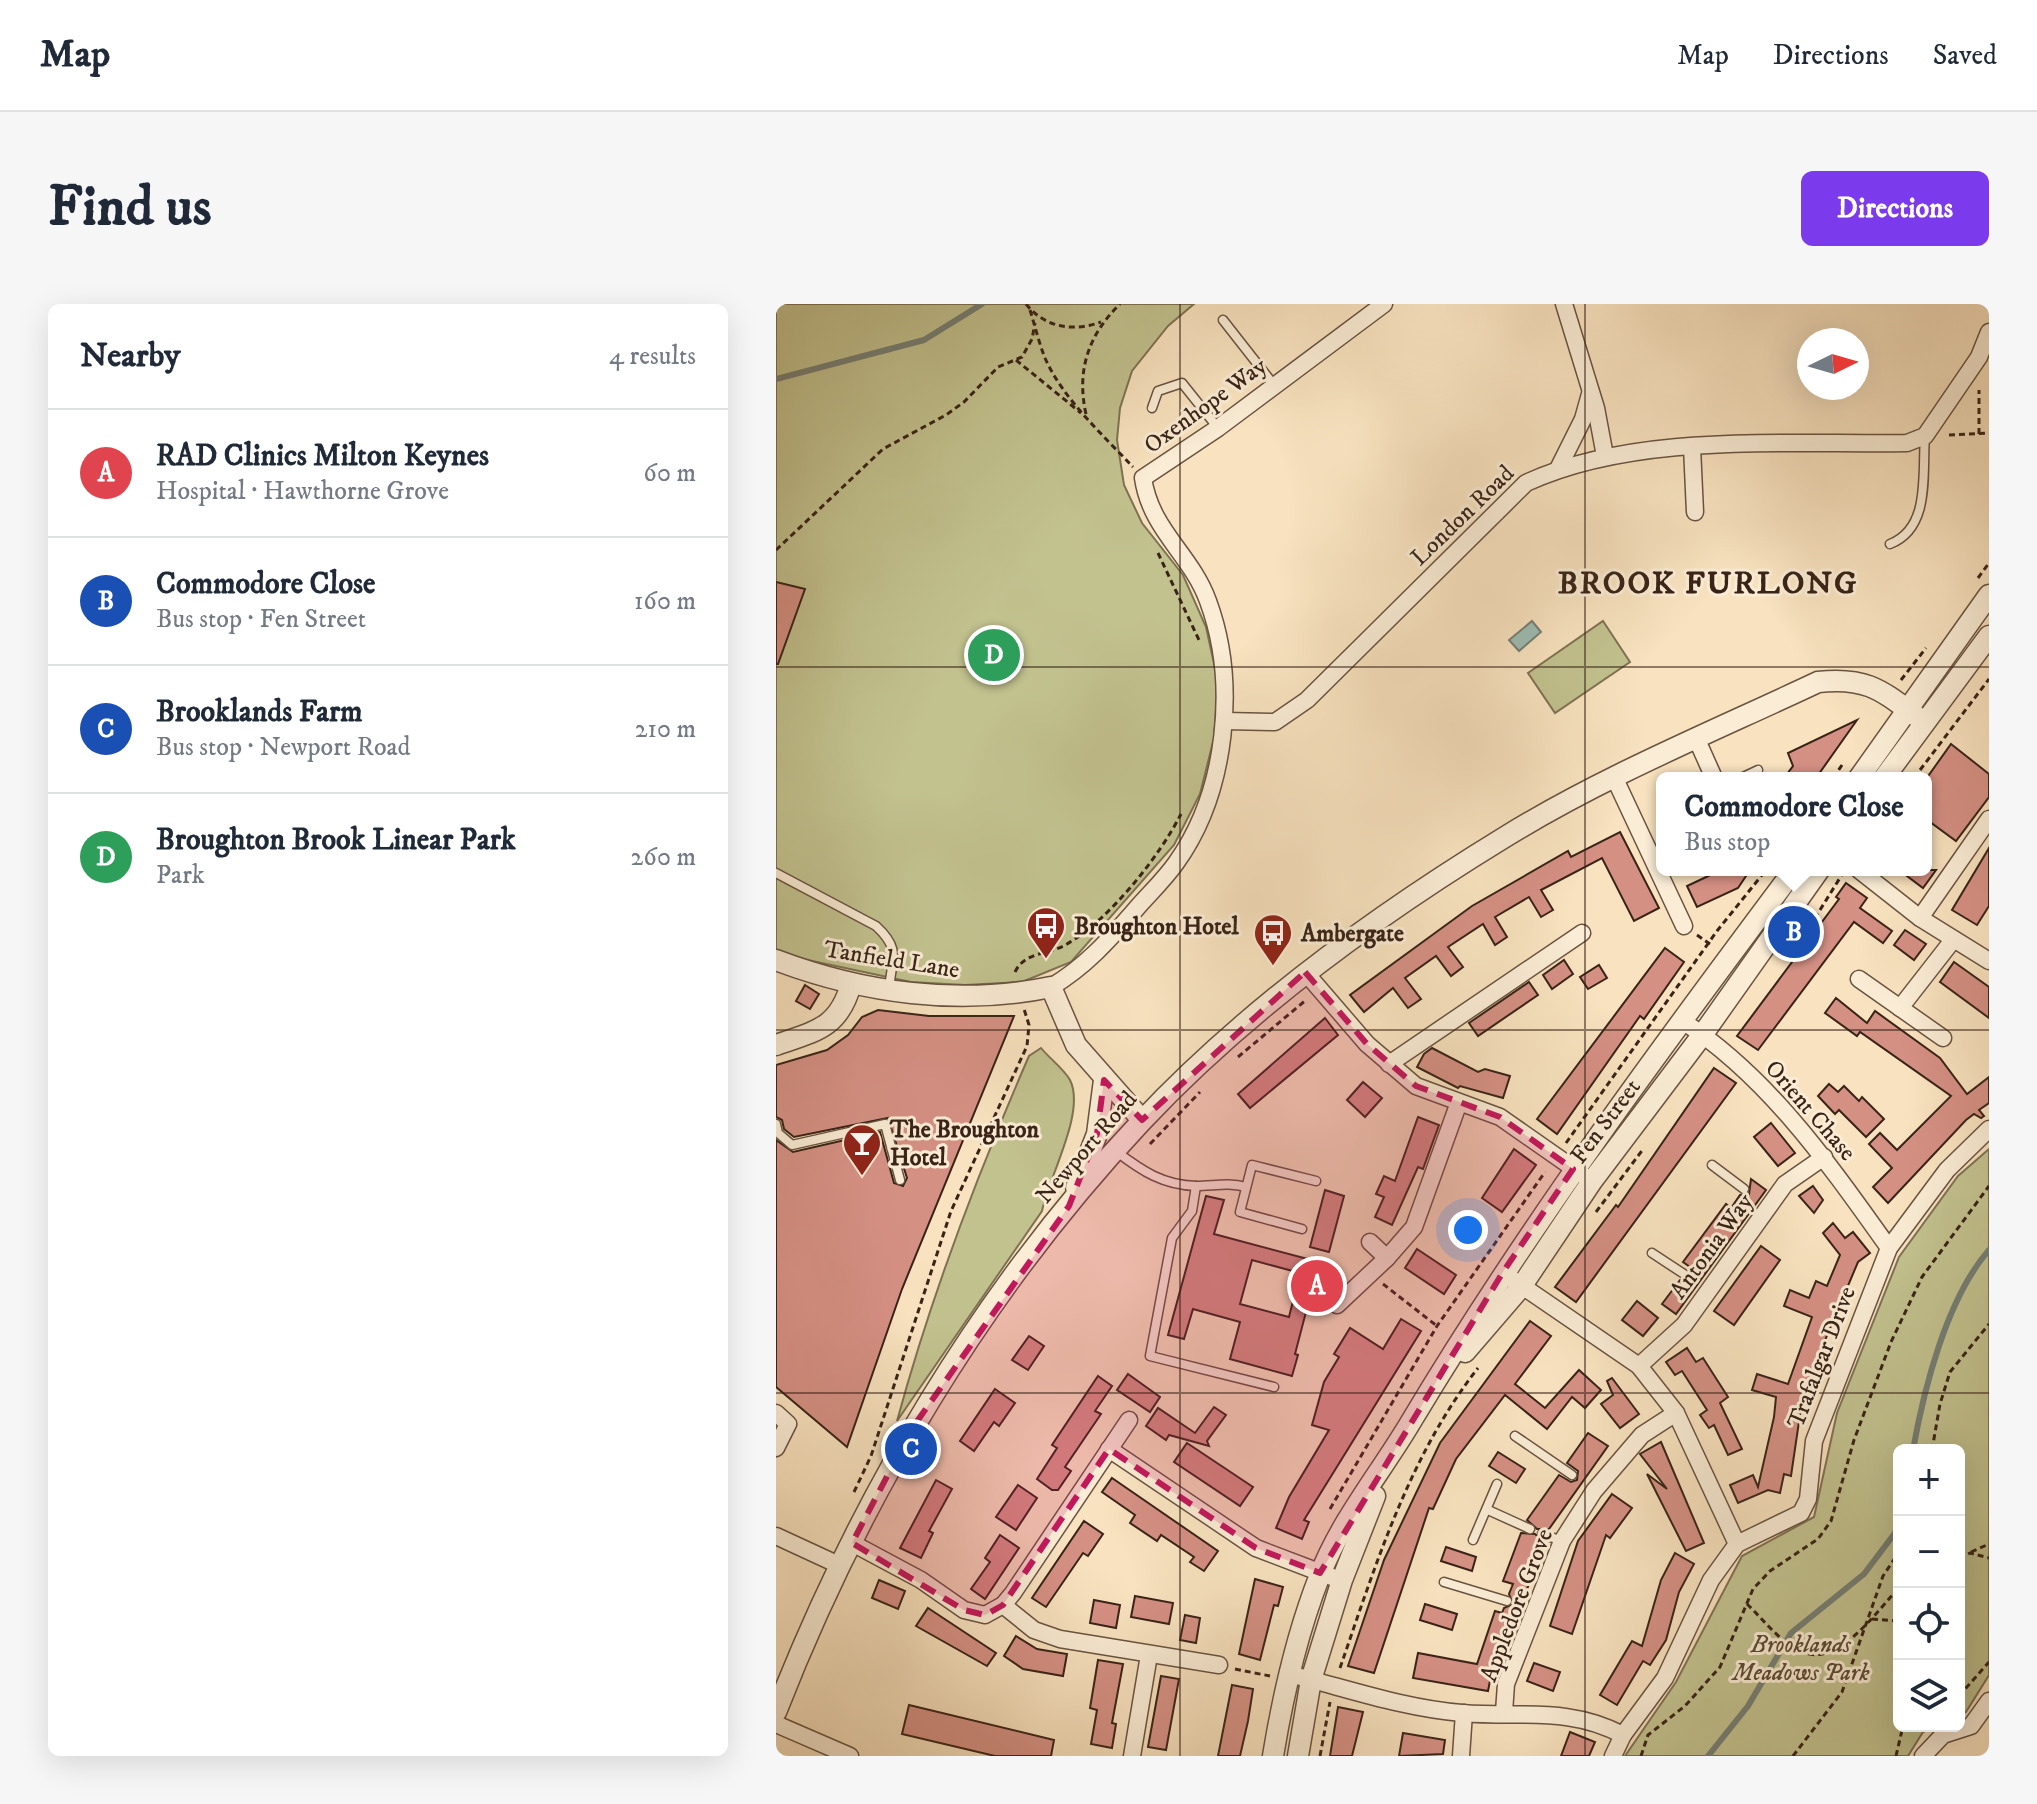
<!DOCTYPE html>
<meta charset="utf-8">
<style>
:root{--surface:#fff;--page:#f6f6f7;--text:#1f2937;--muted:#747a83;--line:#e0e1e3;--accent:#7c3aed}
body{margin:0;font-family:"IM FELL DW Pica",serif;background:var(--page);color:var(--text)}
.controls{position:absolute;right:24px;bottom:24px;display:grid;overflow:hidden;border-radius:12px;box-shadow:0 8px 32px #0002}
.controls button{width:72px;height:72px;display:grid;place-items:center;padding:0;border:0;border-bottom:2px solid var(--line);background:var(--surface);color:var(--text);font:40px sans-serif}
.compass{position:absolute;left:1021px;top:24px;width:72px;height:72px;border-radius:50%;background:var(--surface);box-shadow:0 8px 32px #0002;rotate:85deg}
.you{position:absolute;left:692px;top:926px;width:28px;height:28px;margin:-20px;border:6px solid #fff;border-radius:50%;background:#1a73e8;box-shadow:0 0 0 12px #1a73e833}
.badge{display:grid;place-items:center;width:52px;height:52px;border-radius:50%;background:var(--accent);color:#fff;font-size:26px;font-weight:700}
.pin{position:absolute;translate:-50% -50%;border:4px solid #fff;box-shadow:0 2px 8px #0006}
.popup{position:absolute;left:880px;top:468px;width:276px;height:104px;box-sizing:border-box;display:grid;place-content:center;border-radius:12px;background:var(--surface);filter:drop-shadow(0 2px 6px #0005);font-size:26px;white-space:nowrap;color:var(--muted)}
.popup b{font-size:30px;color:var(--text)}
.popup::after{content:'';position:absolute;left:50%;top:100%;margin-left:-16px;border:16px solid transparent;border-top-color:var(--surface)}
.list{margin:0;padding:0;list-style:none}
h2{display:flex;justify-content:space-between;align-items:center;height:104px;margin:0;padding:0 32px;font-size:34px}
h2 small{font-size:26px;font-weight:400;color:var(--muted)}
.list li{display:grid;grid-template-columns:52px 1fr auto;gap:24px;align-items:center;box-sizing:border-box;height:128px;padding:0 32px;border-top:2px solid var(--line)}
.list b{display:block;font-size:30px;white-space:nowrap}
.list p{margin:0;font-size:26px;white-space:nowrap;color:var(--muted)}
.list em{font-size:26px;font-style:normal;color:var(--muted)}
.icon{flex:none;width:44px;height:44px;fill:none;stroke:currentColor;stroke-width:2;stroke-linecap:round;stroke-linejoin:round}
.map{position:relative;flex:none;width:1213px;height:1452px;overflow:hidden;border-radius:12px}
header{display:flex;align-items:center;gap:48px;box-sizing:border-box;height:112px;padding:0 40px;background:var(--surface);border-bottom:2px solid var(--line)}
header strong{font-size:38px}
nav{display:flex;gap:44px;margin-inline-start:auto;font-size:28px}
.intro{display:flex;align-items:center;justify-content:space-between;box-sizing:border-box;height:192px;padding:0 48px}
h1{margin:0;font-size:56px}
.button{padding:20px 36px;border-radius:12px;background:var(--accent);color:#fff;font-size:28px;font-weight:700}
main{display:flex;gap:48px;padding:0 48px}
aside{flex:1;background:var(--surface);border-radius:12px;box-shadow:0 8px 32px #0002}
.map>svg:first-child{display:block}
.green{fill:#c2c28f;stroke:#7e7253;stroke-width:2}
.water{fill:#9dbdb4;stroke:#757f75;stroke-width:2}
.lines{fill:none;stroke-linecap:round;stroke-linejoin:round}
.stream{stroke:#757f75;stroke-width:6}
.building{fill:#d59084;stroke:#392317;stroke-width:2;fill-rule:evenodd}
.service-casing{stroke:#695341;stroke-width:11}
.minor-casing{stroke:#695341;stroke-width:19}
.tertiary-casing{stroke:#695341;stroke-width:23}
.path{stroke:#392317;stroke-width:3;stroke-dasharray:6 4;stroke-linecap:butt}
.service{stroke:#faecd5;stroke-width:8}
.minor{stroke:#faecd5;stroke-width:16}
.tertiary{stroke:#faecd5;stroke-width:20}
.marked{fill:#c2185b;fill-opacity:0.2;stroke:#c2185b;stroke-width:6;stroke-dasharray:16 10;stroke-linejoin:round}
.grid{fill:none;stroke:#392317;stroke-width:2;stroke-opacity:0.55}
.labels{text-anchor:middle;stroke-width:6;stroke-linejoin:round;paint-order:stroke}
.street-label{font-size:24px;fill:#392317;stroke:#faecd5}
.poi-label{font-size:24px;font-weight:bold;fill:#392317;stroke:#faecd5;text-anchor:start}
.park-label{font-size:24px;font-style:italic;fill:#5b4b35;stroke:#faecd5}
.district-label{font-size:32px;font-weight:bold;letter-spacing:2px;fill:#392317;stroke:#faecd5}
</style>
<header>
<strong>Map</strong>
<nav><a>Map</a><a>Directions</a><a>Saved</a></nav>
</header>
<div class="intro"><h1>Find us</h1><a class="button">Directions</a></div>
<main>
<aside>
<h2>Nearby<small>4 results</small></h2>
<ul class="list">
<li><span class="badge" style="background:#e0444e">A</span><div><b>RAD Clinics Milton Keynes</b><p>Hospital · Hawthorne Grove</p></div><em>60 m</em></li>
<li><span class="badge" style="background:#1a4fb4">B</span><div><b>Commodore Close</b><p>Bus stop · Fen Street</p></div><em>160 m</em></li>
<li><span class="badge" style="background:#1a4fb4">C</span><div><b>Brooklands Farm</b><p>Bus stop · Newport Road</p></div><em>210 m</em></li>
<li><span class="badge" style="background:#2e9e5b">D</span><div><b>Broughton Brook Linear Park</b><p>Park</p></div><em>260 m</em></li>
</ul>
</aside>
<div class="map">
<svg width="1213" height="1452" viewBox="0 0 1213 1452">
<rect width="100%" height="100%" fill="#f8e2bf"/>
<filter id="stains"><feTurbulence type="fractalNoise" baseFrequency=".0025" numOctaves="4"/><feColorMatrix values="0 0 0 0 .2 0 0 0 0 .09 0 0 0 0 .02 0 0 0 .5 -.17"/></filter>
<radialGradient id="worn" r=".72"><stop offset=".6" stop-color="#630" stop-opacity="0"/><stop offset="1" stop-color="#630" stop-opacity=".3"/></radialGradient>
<g class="green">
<polygon points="0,0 418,0 392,22 356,67 344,104 341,136 348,181 366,219 407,271 430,323 442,378 438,434 424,490 398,541 295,658 246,678 189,681 135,678 8,651 0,645"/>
<polygon points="827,317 854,358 779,409 752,369"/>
<path d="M265,744c8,10 23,21 29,32 16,32 -21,96 -28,131l-145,210c34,-125 80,-246 132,-365z"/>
<polygon points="1213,845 1213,1371 1190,1408 1183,1411 1183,1146 1123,1146 1123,1422 1160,1422 1147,1428 1132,1452 849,1452 900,1378 966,1252 1038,1213 1061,1109 1123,953 1182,872"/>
</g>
<polygon class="water" points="756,317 765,328 743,347 733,336"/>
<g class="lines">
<g class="stream">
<polyline points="0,75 148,36 206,0"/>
<path d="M1137,1146c11,-62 34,-152 76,-200"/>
<polyline points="932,1452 972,1402 1015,1329 1088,1270 1119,1229 1123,1216"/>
</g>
</g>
<g class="building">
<polygon points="0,278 29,285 2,360 0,360"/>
<polygon points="1081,416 1040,474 1008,474 1017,462 1012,449"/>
<polygon points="1175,440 1213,470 1213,493 1180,537 1150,515 1150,475"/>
<polygon points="844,528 883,604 858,617 826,554 765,586 777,606 765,613 753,593 719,613 731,633 719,641 707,620 672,643 687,663 675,672 660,652 629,674 645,695 632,704 617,684 588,708 574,691 696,602 792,547 795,553"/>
<polygon points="1213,544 1213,602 1201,621 1176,606"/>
<polygon points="945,566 974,566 962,584 921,603 911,582"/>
<polygon points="1123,566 1160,566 1147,584"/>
<polygon points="1070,579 1091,594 1084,604 1116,627 1107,639 1078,618 982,746 961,732 1063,595 1060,593"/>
<polygon points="1129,626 1150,640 1138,656 1118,641"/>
<polygon points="889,644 908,658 868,715 864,712 781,830 761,815"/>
<polygon points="788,656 797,670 776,685 767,671"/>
<polygon points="1178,658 1213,683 1213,714 1164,678"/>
<polygon points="823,661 831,674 812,685 804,673"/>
<polygon points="753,678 762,691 702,732 693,719"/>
<polygon points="29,681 43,690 34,705 20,697"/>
<polygon points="1060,694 1091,719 1099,707 1164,754 1191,790 1213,773 1213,799 1203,806 1208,812 1205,814 1198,810 1190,816 1112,899 1097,883 1116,864 1093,840 1104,829 1121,846 1175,792 1084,728 1081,732 1049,709"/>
<polygon points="102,706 153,712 238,712 126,985 71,1143 0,1083 0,836 17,848 104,828 118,879 127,882 131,874 112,814 18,833 8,825 6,816 0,813 0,761 51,746 72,731 86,713"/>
<polygon points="549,714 562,731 474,804 462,790"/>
<polygon points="656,744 702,768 709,765 734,772 727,794 684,782 682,784 641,763 648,750"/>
<polygon points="938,764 960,779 800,998 779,983 840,901 842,903"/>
<polygon points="587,778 606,794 589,813 571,796"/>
<polygon points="1053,780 1062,788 1068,782 1083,797 1086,793 1108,815 1090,833 1063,806 1059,810 1042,792"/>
<polygon points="642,813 663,821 647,865 642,863 616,921 599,913 608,893 600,890 608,872 619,877"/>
<polygon points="995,819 1019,849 1002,862 978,833"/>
<polygon points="738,845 760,861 726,908 706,894"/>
<polygon points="975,875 990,886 900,1010 886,1000 904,976 914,973 914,963 907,958 950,900 955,904 964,891 973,890"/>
<polygon points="1037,882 1047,896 1038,909 1023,892"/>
<polygon points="549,886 568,892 553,948 534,943"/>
<path d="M430,892l18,4 -10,34 105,28 -24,92 3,1 -6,21 -62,-17 10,-37 -47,-13 -9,30 -16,-4zM476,956l48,13 -11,44 -49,-13z"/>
<polygon points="1057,919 1069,934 1077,928 1094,949 1082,958 1044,1048 1025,1104 1015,1172 1008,1170 1004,1189 992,1186 962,1199 954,1181 977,1171 982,1183 998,1113 1000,1093 976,1086 981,1070 1012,1080 1036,1013 1008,1002 1014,986 1033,994 1040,977 1051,982 1064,951 1047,929"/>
<polygon points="985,942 1004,956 958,1021 938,1007"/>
<polygon points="641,945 680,971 668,990 629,964"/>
<polygon points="861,997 882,1014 867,1032 846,1016"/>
<polygon points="625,1015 645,1027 528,1216 533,1218 526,1235 500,1224 513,1193 553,1126 536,1121 548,1078 563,1053 558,1050 574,1024 607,1045"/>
<polygon points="754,1017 775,1032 739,1080 769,1104 803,1066 825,1086 809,1104 796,1093 771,1125 729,1091 680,1155 657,1205 653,1204 598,1369 572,1362 608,1256 664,1139"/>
<polygon points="253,1032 268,1042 252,1066 236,1056"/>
<polygon points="911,1044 920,1058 927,1054 952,1093 944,1099 966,1145 952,1151 938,1121 933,1124 924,1111 931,1106 906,1067 899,1071 890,1058"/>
<polygon points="352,1070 384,1093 374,1108 341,1086"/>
<polygon points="322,1072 336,1082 319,1107 325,1110 289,1163 295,1167 282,1186 276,1186 261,1175 281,1144 276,1141"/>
<polygon points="836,1074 863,1110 844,1124 825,1100 837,1091 831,1077"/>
<polygon points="219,1085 239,1099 223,1122 218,1118 198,1147 184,1137"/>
<polygon points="438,1103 450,1111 431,1137 433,1142 393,1131 390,1136 370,1122 382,1104 419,1129"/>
<polygon points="812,1129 832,1142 773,1225 761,1225 751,1216 783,1171 795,1178 801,1176 802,1167 791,1159"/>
<polygon points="885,1138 928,1239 910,1247 871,1170 891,1185 864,1150"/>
<polygon points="411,1139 477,1183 464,1202 398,1158"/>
<polygon points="722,1148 749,1165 740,1179 713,1162"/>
<polygon points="336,1174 442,1247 428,1267 414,1258 418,1253 385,1231 381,1237 354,1219 359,1211 326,1188"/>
<polygon points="160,1176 176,1185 153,1227 157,1229 145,1254 124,1244"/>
<polygon points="242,1181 261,1194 240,1226 220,1213"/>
<polygon points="836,1190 856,1204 834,1234 830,1231 796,1330 774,1322 802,1237"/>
<polygon points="308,1217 327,1230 312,1252 307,1249 270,1303 256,1294"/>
<polygon points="745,1229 759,1230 768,1238 730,1344 721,1341 712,1387 637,1374 642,1349 701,1360 719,1307 726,1309 728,1304 737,1300 733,1290 737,1280 727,1277"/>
<polygon points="224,1231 243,1244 209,1295 195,1285 214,1258 209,1254"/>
<polygon points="670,1243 700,1253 696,1267 665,1257"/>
<polygon points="899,1249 918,1260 903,1288 890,1336 874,1361 867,1357 841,1401 824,1391 856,1337 866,1342 885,1276"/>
<polygon points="479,1275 507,1283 502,1302 498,1301 484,1356 463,1350"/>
<polygon points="103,1276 129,1287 122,1305 96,1294"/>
<polygon points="359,1292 397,1299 393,1320 355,1313"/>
<polygon points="318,1296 344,1301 340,1324 314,1319"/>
<polygon points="649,1300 681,1310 676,1326 644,1316"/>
<polygon points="152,1304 220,1349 211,1362 140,1322"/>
<polygon points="409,1311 424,1314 420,1339 404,1336"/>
<polygon points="240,1332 261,1345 291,1350 287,1372 247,1365 228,1352"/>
<polygon points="322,1356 347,1360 336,1419 340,1420 336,1444 315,1440 321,1406 314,1404"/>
<polygon points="758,1359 784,1368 777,1387 751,1377"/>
<polygon points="385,1372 403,1375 390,1446 372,1443"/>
<polygon points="456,1381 477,1385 472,1417 464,1452 442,1452"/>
<polygon points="133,1401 278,1436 275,1452 219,1452 126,1430"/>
<polygon points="562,1403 587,1408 576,1452 554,1452"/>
<polygon points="794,1428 819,1438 813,1452 785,1452"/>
<polygon points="627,1429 669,1436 667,1450 623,1452"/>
</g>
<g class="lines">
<g class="service-casing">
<g id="service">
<polyline points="447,16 498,81"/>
<polyline points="376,104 382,87 406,79 442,124"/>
<path d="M1114,240c41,-16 32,-70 35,-108"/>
<polyline points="965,474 982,466"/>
<path d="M0,569l100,53c25,23 16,32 13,63"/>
<polyline points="0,820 2,829 16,841 109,820 124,876"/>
<path d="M341,848c25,19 46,33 79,34 18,0 32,-4 50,1"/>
<polyline points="936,861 968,885"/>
<polyline points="420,882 416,907 396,934 374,1052 498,1083"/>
<polyline points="526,925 464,908 476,861 540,877"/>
<polyline points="876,949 908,970"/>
<polyline points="739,1132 796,1171"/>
<polyline points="712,1206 754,1225"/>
<polyline points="766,1230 786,1237"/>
<polyline points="697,1236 721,1180"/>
<polyline points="668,1278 731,1297"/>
</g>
</g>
<g class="minor-casing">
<g id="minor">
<polyline points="788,0 820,104 829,152"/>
<polyline points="916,143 919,208"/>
<polyline points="783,163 807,115 814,90"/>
<path d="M448,417l51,1 32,-22 219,-217c110,-51 261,-38 381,-40l18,-7 54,-79 10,-25"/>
<polyline points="921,436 938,474"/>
<polyline points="839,475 908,622"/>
<polyline points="1083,566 1144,614 1213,657"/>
<polyline points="1144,614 1213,515"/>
<polyline points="529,668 591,740 640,782 724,813 807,871"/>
<polyline points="1083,675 1167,734"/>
<path d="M275,683c34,-20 58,-47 85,-78 13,-15 28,-29 40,-46 51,-71 62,-181 32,-262 -17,-47 -57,-70 -65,-123l75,-50 166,-124"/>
<polyline points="1124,704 1177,636"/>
<path d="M905,716c88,57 148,144 208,228"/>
<polyline points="613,760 806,629"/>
<polyline points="594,938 611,954"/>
<polyline points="736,975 863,1062 900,1109 961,1240"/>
<polyline points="561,1001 611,954 638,923 682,801"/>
<polyline points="863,1062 908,1021 1009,880 1048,853"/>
<polyline points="0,1109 12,1120 0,1144"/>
<polyline points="333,1145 480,1244 556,1273"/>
<polyline points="0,1232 65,1262"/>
<polyline points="76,1239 145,1276 188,1306 209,1311 227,1301 237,1289 353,1116"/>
<polyline points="227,1301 258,1326 284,1335 443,1361"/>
<path d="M513,1370c57,14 113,34 173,39 59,5 106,-7 161,22"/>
<polyline points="728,1408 730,1380 786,1237 818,1187 866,1131 900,1109"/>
<polyline points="0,1420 74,1452"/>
<polyline points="356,1452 373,1351"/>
<polyline points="685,1452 688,1409"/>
<polyline points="837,1452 847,1431 889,1374 935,1276 961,1240 1025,1209 1032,1195 1038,1137 1113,944 1171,866 1213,825"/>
<polyline points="1147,1452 1167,1431 1195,1422 1213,1397"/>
</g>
</g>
<g class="tertiary-casing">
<g id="tertiary">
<polyline points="1083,474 1213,291"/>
<polyline points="1108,474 1213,332"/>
<path d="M0,656c87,33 183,46 275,27l25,58 66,75"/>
<path d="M0,741c40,-14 63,-17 75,-61"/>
<polyline points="300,884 321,830 328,776"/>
<polyline points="689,1048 745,983 816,877 927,730 1043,566"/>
<path d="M0,1408c84,-215 206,-421 365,-590 105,-112 233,-205 364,-285 97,-60 209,-106 313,-155 52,-6 66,11 106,40"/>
<path d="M497,1452c10,-61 24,-123 47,-181 21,-55 62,-104 92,-155 115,-192 248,-371 382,-550"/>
<polyline points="522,1452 535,1376 566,1276 599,1192"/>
</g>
</g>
<g class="path">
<path d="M250,0c19,24 48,28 75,18"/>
<path d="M254,6c5,16 9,33 15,48 18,41 58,77 88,109"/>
<polyline points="240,56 305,109"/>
<path d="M310,110c-10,-44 3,-80 34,-110"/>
<polyline points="1203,130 1203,86"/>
<polyline points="1173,131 1213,129"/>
<polyline points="0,246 107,145 170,111 188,98 222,63 246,53 256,35 259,19"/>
<polyline points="382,249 423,336"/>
<polyline points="1202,274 1213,259"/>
<polyline points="1125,376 1150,344"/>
<polyline points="1057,474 1066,461"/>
<polyline points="1138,474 1213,375"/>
<polyline points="921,631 934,640"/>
<polyline points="1007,653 1034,622 1067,569"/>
<path d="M239,668c10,-21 34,-17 52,-28 43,-25 92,-87 114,-130"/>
<polyline points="462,753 530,696"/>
<polyline points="790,839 941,627 990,566"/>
<polyline points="374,840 424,788"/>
<polyline points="820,908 868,844"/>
<polyline points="607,980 661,1022"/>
<polyline points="1156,1146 1164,1100 1174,1068 1213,1020"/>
<polyline points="78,1188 95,1152 175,907 251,742 253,721 248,705"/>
<polyline points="554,1205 661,1022 769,868"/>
<polyline points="1195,1248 1213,1240"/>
<polyline points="1183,1254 1194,1249 1213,1254"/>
<path d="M971,1300c16,15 37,43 58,49 36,12 73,-44 94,-65"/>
<polyline points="1096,1315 1123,1317"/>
<path d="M564,1364c36,-104 69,-212 138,-300"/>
<polyline points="459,1365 494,1372"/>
<polyline points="1183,1392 1213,1358"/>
<polyline points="544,1452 554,1398"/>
<polyline points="865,1452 872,1431 909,1402 944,1363 977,1285 994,1267 1042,1235 1055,1217 1078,1136 1115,1038 1146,973 1213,882"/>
<polyline points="1017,1452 1066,1388 1107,1272 1123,1248"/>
<polyline points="1120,1452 1127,1422"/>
</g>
<use href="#service" class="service"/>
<use href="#minor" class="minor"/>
<use href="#tertiary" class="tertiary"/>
</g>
<path class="marked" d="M529,668l62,72 49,42 84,31 73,52 -70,103 -183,301 -64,-25 -147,-99 -106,156 -18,10 -21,-5 -112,-67 61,-116 156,-221 28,-72 7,-54 38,40z"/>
<path class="grid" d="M404,0v1452M809,0v1452M0,363h1213M0,726h1213M0,1089h1213"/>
<defs>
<g id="bus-pin" transform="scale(2)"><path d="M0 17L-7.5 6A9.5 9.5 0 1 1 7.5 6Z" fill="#8f2418" stroke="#faecd5"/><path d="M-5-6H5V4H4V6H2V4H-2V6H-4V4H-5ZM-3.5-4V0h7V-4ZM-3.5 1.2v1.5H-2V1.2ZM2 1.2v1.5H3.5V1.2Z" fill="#fff"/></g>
<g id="bar-pin" transform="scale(2)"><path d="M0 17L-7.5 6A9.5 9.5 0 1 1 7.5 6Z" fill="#8f2418" stroke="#faecd5"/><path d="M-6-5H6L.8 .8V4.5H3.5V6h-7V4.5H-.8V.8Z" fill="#fff"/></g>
</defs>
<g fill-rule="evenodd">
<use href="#bus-pin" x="270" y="622"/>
<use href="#bus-pin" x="497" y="629"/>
<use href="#bar-pin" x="86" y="839"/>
</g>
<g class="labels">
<g class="street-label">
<text transform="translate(429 101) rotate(-36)" y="8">Oxenhope Way</text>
<text transform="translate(686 211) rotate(-44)" y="8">London Road</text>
<text transform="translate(116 655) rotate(9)" y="8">Tanfield Lane</text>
<text transform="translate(1035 806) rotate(49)" y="8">Orient Chase</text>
<text transform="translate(829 817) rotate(-53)" y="8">Fen Street</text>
<text transform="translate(310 843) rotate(-49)" y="8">Newport Road</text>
<text transform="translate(935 942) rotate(-54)" y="8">Antonia Way</text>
<text transform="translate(1045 1053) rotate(-69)" y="8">Trafalgar Drive</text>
<text transform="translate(740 1301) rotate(-69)" y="8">Appledore Grove</text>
</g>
<g class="poi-label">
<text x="298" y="630">Broughton Hotel</text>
<text x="525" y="637">Ambergate</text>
<text x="114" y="833">The Broughton<tspan x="114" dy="28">Hotel</tspan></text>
</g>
<g class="park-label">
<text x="1025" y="1348">Brooklands<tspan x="1025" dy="28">Meadows Park</tspan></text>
</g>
<g class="district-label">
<text x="932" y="289">BROOK FURLONG</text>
</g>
</g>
<rect width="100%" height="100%" filter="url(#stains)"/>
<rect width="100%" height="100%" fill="url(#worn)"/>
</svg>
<div class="controls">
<button>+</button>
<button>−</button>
<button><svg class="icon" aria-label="locate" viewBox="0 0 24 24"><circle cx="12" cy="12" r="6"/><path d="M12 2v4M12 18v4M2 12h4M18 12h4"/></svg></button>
<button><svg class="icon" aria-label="layers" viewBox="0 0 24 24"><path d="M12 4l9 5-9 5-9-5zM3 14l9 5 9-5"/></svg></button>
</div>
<svg class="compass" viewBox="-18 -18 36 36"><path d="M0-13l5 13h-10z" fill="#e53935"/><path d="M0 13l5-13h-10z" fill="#747a83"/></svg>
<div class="you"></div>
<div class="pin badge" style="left:541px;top:982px;background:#e0444e">A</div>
<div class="pin badge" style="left:1018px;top:628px;background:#1a4fb4">B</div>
<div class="popup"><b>Commodore Close</b>Bus stop</div>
<div class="pin badge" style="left:135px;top:1145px;background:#1a4fb4">C</div>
<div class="pin badge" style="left:218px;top:351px;background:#2e9e5b">D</div>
</div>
</main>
